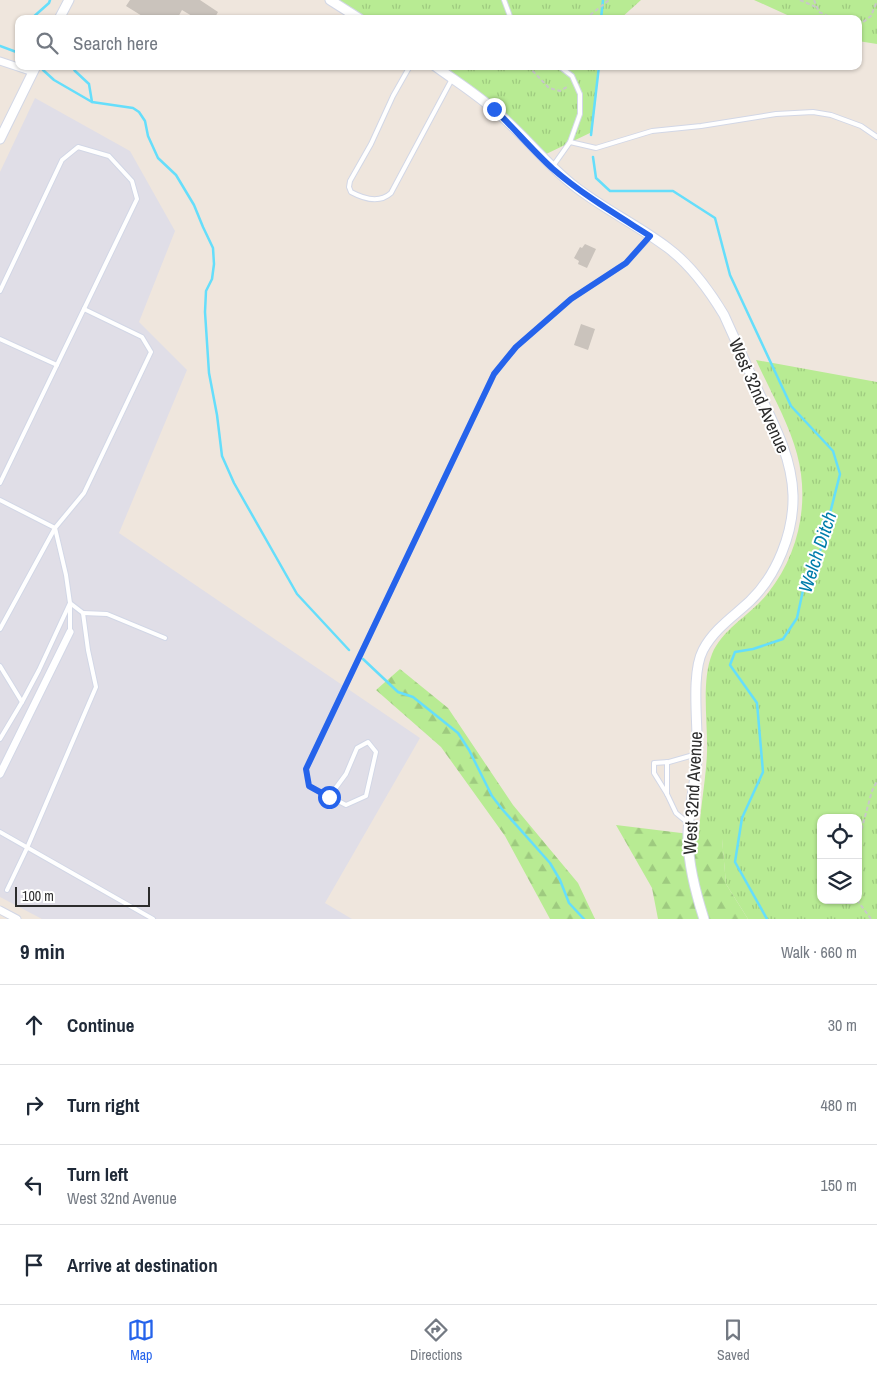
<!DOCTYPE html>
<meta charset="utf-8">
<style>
:root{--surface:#fff;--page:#f6f6f7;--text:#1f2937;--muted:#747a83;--line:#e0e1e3;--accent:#2563eb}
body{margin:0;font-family:"Archivo Narrow",sans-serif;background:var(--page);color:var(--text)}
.controls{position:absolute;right:15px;bottom:15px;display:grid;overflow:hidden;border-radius:10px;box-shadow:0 1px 4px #0004}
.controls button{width:45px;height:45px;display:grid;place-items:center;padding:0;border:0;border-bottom:1px solid var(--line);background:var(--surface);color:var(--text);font:25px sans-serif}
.scale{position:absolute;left:15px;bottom:12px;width:135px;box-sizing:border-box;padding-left:5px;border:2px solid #2c2c2c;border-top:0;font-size:14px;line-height:18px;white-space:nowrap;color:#2c2c2c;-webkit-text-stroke:4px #fff;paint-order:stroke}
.stop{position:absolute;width:15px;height:15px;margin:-11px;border:4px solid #2563eb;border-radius:50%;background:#fff}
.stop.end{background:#2563eb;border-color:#fff;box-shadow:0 1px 5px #0008}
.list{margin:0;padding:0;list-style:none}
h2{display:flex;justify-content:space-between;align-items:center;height:65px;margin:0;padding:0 20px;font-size:21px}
h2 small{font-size:16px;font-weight:400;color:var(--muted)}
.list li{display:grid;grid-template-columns:32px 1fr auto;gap:15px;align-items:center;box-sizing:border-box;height:80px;padding:0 20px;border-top:1px solid var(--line)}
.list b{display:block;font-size:19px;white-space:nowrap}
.list p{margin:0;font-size:16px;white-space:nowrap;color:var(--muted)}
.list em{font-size:16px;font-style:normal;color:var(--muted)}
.icon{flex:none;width:28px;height:28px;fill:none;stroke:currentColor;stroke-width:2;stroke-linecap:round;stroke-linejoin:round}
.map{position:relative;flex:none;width:877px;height:919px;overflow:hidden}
.search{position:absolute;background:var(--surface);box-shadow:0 1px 4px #0004;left:15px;right:15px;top:15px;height:55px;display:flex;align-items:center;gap:12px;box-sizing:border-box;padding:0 18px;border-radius:10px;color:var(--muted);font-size:19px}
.sheet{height:385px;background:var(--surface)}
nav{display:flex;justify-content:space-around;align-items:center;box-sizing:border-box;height:70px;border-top:1px solid var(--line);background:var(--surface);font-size:14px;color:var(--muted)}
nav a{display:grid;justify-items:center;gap:2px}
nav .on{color:var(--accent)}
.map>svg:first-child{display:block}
.industrial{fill:#e0dee7}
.grass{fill:url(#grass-tufts);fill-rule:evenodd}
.forest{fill:url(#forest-firs)}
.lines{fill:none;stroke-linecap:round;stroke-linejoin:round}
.stream{stroke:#65defb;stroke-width:2.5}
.building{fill:#cac3bc}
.service-casing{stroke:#d2d7e6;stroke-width:6}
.minor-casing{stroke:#d2d7e6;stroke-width:9}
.tertiary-casing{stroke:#d2d7e6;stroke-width:11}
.path{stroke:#c8c8c8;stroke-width:2;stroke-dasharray:4 2.5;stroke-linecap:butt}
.service{stroke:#fff;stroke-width:4}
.minor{stroke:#fff;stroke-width:7}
.tertiary{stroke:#fff;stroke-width:9}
.route{stroke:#2563eb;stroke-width:6}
.labels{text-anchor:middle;stroke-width:4;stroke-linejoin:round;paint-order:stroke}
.street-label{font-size:18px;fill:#2c2c2c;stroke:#fff}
.water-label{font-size:19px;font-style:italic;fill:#007dab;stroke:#fff}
</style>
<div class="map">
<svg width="877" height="919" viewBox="0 0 877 919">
<defs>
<pattern id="grass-tufts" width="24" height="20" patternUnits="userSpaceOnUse" patternTransform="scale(1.25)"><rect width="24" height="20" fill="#b8eb93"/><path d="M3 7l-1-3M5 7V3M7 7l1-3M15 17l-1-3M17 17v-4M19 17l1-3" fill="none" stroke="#9eca7f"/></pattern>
<pattern id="forest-firs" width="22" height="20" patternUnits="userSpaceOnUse" patternTransform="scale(1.25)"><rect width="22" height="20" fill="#b8eb93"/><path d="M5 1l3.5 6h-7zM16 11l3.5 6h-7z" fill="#9eca7f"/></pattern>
</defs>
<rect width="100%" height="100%" fill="#efe6dd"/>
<polygon class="industrial" points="35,98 130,151 175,231 139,322 187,370 119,533 420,738 325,903 352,919 42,919 0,897 0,172"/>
<g class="grass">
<polygon points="335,0 641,0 620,19 363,19"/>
<polygon points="754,0 877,0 877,44 858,41 858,19 796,19"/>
<polygon points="434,66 597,66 597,90 592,132 542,156 510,127"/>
<path d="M756,360l121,22v537h-129l-22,-35 -4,-45 -23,-3c1,-28 7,-56 8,-84 1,-29 -6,-70 5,-98 11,-26 39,-39 56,-61 31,-39 42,-91 29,-139 -8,-31 -28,-65 -41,-94zM821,818h37v82h-37z"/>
</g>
<g class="forest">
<polygon points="400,669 448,708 513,805 578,883 595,919 550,919 505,836 441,747 376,690"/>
<polygon points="616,825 722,838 726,884 748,919 658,919 652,888"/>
</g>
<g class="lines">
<g class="stream">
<polyline points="31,19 49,3 50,0"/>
<polyline points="601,19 603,0"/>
<polyline points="0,46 19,53"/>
<polyline points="72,66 75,71 89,84 92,102"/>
<polyline points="43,70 54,80 92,102 133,108 139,112 145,121 148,136 158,158 176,175 194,205 203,227 213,248 214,264 212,279 206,291 205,312 209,373 217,415 222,456 234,483 297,594 349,650"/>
<polyline points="591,135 599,66"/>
<polyline points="593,157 596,178 610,191 673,191 715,218 730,275 791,406 833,451 840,474 821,549 807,572 797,618 783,639 753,649 735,652 730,665 757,703 763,772 742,818 735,862 767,919"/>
<polyline points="363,659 398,692 413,697 458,733 469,750 492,796 502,809 550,863 560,880 569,903 584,919"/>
</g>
</g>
<g class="building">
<polygon points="130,0 200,0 218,12 214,19 197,19 182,10 177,19 147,19 126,6"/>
<polygon points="585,244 596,249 587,268 578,264 579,261 574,258 580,247 582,248"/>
<polygon points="581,324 595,329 588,350 574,345"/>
</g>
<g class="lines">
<g class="service-casing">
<g id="service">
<polyline points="504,0 511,19"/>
<path d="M410,66l-17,30 -22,48 -21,37 -1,6 2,5c13,7 28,12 40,1l61,-114"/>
<polyline points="570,142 596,148 652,131 701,126 776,114 813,112 831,115 861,126 877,137"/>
<polyline points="553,166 570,142 580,114 580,94 572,76 559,66"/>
<polyline points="0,291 62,160 78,147 109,156 132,181 137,199 0,483"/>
<polyline points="0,339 57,365"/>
<polyline points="0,500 55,528 0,629"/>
<polyline points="83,613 107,614 165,638"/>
<polyline points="70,632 70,603 66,575 55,528 84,493 151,352 142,337 84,309"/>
<polyline points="0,666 22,702"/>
<polyline points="0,739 22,702 39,670 70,603 83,613 88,650 96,687 27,848 7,890"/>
<polyline points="667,762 667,794"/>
<polyline points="329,797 346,774 357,748 368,742 376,752 366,796 346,805 309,786 306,769 494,374 516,347 571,299 626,263 650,237"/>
<polyline points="688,823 676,813 667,794 654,773 654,763 669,762 697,754"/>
<polyline points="0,832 153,919"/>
</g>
</g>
<g class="minor-casing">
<g id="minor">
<polyline points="0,61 33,72"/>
<polyline points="0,774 70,632"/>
<polyline points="0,910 17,919"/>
</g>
</g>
<g class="tertiary-casing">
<g id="tertiary">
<polyline points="330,0 360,19"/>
<polyline points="59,19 69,0"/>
<path d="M435,66c19,14 40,27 58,43 29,23 51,53 80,76 30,24 65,40 95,63 24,18 41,42 56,67 12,27 24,53 36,80 15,31 32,64 33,100 1,37 -16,80 -43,106 -16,15 -36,28 -47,49 -13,25 -4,79 -6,109 -2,27 -10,55 -9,82 1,27 8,53 16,78"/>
<polyline points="0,139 36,66"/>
</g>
</g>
<g class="path">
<polyline points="800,0 818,8"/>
<polyline points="814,0 819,12 834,19"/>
<polyline points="585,19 609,0"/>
<polyline points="858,26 871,16 877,1"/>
<polyline points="528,66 549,88 560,91 567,87 568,85"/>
<polyline points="858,842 872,791 877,781"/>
<polyline points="857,900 871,919"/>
</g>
<use href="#service" class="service"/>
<use href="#minor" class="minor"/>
<use href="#tertiary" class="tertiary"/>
</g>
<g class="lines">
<path class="route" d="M329,797l-20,-11 -3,-17 188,-395 22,-27 55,-48 55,-36 24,-27c-33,-21 -67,-41 -97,-67 -21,-19 -39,-41 -59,-60"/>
</g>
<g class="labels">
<g class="street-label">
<text transform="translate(759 396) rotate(66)" y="6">West 32nd Avenue</text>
<text transform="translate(693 793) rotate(-87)" y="6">West 32nd Avenue</text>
</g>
<g class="water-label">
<text transform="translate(817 552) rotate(-72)" y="7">Welch Ditch</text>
</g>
</g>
</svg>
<div class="controls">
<button><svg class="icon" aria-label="locate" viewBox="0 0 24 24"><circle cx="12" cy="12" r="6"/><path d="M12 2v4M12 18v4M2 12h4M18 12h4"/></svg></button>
<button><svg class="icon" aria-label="layers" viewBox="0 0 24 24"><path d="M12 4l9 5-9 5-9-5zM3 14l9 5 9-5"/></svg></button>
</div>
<div class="scale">100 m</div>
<div class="stop" style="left:329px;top:797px"></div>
<div class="stop end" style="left:494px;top:109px"></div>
<div class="search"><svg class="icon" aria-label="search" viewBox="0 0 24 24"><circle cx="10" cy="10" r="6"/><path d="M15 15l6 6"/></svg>Search here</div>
</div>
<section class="sheet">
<h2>9 min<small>Walk · 660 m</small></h2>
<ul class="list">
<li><svg class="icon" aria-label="ahead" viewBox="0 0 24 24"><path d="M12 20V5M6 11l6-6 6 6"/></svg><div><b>Continue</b></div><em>30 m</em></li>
<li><svg class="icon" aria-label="right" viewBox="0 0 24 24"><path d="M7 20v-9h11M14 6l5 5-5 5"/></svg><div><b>Turn right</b></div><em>480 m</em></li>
<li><svg class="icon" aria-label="left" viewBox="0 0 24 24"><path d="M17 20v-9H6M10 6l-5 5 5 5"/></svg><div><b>Turn left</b><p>West 32nd Avenue</p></div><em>150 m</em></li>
<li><svg class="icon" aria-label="arrive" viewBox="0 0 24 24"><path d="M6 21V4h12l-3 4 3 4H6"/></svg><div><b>Arrive at destination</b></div></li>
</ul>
</section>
<nav>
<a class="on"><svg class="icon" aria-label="map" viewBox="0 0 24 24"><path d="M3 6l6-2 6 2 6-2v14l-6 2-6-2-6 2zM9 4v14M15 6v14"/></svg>Map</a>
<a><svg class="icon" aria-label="directions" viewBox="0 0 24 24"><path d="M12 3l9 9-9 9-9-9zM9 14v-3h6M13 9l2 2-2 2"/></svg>Directions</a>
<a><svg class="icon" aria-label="saved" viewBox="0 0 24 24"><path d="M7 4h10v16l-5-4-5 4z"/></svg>Saved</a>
</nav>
